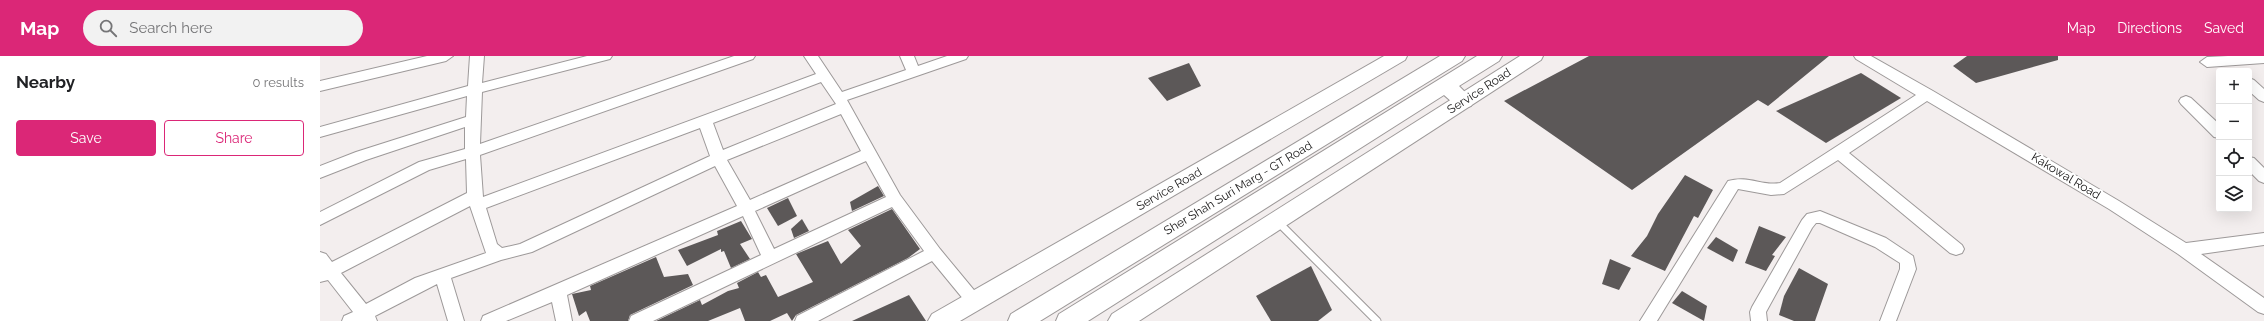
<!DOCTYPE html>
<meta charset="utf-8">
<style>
:root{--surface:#fff;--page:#f2f2f2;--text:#202124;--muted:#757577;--line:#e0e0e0;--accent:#db2777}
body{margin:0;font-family:Raleway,sans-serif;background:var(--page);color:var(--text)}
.controls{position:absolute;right:12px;top:12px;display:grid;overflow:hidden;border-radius:4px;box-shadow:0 4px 16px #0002}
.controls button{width:36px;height:36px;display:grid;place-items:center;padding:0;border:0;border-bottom:1px solid var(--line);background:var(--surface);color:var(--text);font:20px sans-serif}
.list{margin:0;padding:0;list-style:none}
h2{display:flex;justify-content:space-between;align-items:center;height:52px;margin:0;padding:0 16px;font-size:17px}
h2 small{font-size:13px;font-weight:400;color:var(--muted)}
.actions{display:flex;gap:8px;padding:12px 16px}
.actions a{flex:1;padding:9px 0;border:1px solid var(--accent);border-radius:4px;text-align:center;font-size:14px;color:var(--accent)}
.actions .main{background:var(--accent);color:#fff}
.icon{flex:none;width:22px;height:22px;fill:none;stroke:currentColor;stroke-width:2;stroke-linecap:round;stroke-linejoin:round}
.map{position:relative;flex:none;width:1944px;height:265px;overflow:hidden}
header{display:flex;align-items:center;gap:24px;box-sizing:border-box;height:56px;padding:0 20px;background:var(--accent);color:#fff}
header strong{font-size:19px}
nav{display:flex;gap:22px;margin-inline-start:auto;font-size:14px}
.search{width:280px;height:36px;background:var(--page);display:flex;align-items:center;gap:10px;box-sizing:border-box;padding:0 14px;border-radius:22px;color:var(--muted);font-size:15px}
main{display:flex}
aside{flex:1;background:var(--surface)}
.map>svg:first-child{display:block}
.building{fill:#5c5858}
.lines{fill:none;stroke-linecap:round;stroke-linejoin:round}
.lane-casing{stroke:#9d9999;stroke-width:9}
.street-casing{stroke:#9d9999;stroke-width:2}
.secondary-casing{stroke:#9d9999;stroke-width:2}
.highway-casing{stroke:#9d9999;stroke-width:2}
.lane{stroke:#fff;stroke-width:7}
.street{fill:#fff;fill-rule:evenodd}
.secondary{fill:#fff;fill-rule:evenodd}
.highway{fill:#fff;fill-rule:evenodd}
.labels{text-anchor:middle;stroke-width:4;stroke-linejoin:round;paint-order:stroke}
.street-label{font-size:12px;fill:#181717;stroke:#fff}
</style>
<header>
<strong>Map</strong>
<div class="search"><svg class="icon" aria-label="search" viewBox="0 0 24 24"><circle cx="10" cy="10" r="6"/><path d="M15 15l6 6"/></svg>Search here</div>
<nav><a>Map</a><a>Directions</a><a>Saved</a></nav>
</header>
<main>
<aside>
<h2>Nearby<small>0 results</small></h2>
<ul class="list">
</ul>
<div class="actions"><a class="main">Save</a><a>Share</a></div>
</aside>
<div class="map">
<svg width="1944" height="265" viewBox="0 0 1944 265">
<rect width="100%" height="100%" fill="#f3eeee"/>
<g class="building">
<polygon points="1269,0 1509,0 1448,50 1438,44 1312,134 1184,45"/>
<polygon points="1647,0 1738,0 1738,4 1656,27 1633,10"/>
<polygon points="869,7 881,30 847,45 828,22"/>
<polygon points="1541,17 1581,42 1506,87 1456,55"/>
<polygon points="1365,119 1393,134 1378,162 1374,160 1345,215 1311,200 1327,180 1338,158"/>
<polygon points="558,130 564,140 532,155 530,146"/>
<polygon points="468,142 477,160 458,170 447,152"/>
<polygon points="572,153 600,193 588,202 476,259 472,265 467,257 450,265 425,265 420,252 388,265 336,265 380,244 382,249 408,235 419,232 417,227 438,216 441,221 446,219 458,241 493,226 476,198 508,185 521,208 541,190 528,174"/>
<polygon points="482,163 489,175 474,182 471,173"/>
<polygon points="421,165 432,183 420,188 430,203 411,212 404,195 401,196 401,193 367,210 358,194 398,179 397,175"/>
<polygon points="1439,170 1466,181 1452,199 1455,200 1446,215 1425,207"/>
<polygon points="1396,181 1418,194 1413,206 1387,192"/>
<polygon points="336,201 344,221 368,218 373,229 310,259 308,265 270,265 266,255 259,260 252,238 271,234 270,230"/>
<polygon points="1290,203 1311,212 1299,234 1282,228"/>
<polygon points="991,210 1012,254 998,265 951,265 936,240"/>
<polygon points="1479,212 1508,228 1495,265 1474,265 1459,259 1464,240"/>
<polygon points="1362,235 1387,250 1384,265 1352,247"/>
<polygon points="589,239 606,265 532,265"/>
</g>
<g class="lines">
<g class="lane-casing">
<polyline id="lane" points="957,165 1057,265"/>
</g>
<g class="street-casing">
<g id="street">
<polygon points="107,0 133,0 126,5 0,35 0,25"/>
<path d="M150,0h14l-2,27 105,-27h25l-2,3 -128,33 -2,52 254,-88h21l-2,3 -273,96 3,42 333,-123 -12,-18h14l24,36 64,-22 -6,-14h14l4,10 29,-10h21l-2,3 -119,41 53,95 40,54 43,52 -2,5 -6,2 -6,-2 -37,-45 -114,60h-23l2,-5 127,-65 -32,-44 -239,114h-24l2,-5 130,-61 -18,-39 -176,79 5,26h-16l-4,-19 -46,19h-25l2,-5 254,-110 -22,-40 -183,86 -31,8 -50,18 13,43h-16l-11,-37 -62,32 2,5h-35l2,-5 9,-4 -25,-32 -8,2v-30l6,2 6,8 135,-69 -1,-34 -37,11 -109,55v-13l99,-50 46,-13v-22l-99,33 -46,18v-12l36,-14 110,-35 1,-21 -147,41v-10l148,-41zM501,26l15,22 -113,46 -10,-27zM521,58l20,37 -111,49 -23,-40zM380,72l10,28 -190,88 -18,4 -5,-4 -11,-36zM546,105l20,36 -112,52 -19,-38zM150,150l16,47 -71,25 -49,26 -25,-31z"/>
<path d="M1534,0h17l62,35 186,110 67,42 78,-10v12l-63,9 63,44v16l-6,-2 -80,-58 -69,-45 -182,-108 -78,52 113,92 2,4 -2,4 -6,2 -6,-2 -112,-93 -54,34 -13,1 -33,-6 -81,132h-17l88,-140c21,-6 33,5 52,2l136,-88 -60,-36z"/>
<polygon points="1908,0 1944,0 1944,7 1887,11 1880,6 1887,1"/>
<polygon points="1929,22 1934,24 1944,33 1944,46 1939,44 1929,35"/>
<polygon points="1866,40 1871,42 1899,68 1899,82 1894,81 1861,48 1859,45 1861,42"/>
<polygon points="1929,101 1934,102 1944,112 1944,127 1939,125 1929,115"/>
<polygon points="1500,155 1566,182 1593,200 1596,213 1576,265 1560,265 1580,213 1580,207 1555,191 1500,167 1496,167 1492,172 1446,256 1447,265 1431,265 1430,256 1432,251 1482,164 1487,158"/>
</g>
</g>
<g class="secondary-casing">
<g id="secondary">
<polygon points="1064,0 1087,0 1085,4 640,265 608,265 612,258"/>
<polygon points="1200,0 1223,0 1221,4 819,265 788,265 792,258"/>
</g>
</g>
<g class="highway-casing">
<g id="highway">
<polygon points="1120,0 1145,0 1142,5 720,265 688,265 691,258"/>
<path d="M1157,0h25l-3,5 -40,25 15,15 -3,5c-12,4 -18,-3 -27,-11l-356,226h-32l3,-7z"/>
</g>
</g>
<use href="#lane" class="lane"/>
<use href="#street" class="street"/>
<use href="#secondary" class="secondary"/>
<use href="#highway" class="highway"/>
</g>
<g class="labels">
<g class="street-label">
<text transform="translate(1159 35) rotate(-33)" y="4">Service Road</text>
<text transform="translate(1746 120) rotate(31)" y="4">Kakowal Road</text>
<text transform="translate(918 132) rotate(-31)" y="4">Sher Shah Suri Marg - GT Road</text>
<text transform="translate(849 133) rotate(-30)" y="4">Service Road</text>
</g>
</g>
</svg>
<div class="controls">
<button>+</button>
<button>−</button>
<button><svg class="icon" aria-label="locate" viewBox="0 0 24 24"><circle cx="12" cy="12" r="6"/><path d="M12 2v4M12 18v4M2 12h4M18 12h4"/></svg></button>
<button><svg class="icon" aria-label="layers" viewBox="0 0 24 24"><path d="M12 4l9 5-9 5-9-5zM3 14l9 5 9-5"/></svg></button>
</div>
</div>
</main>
